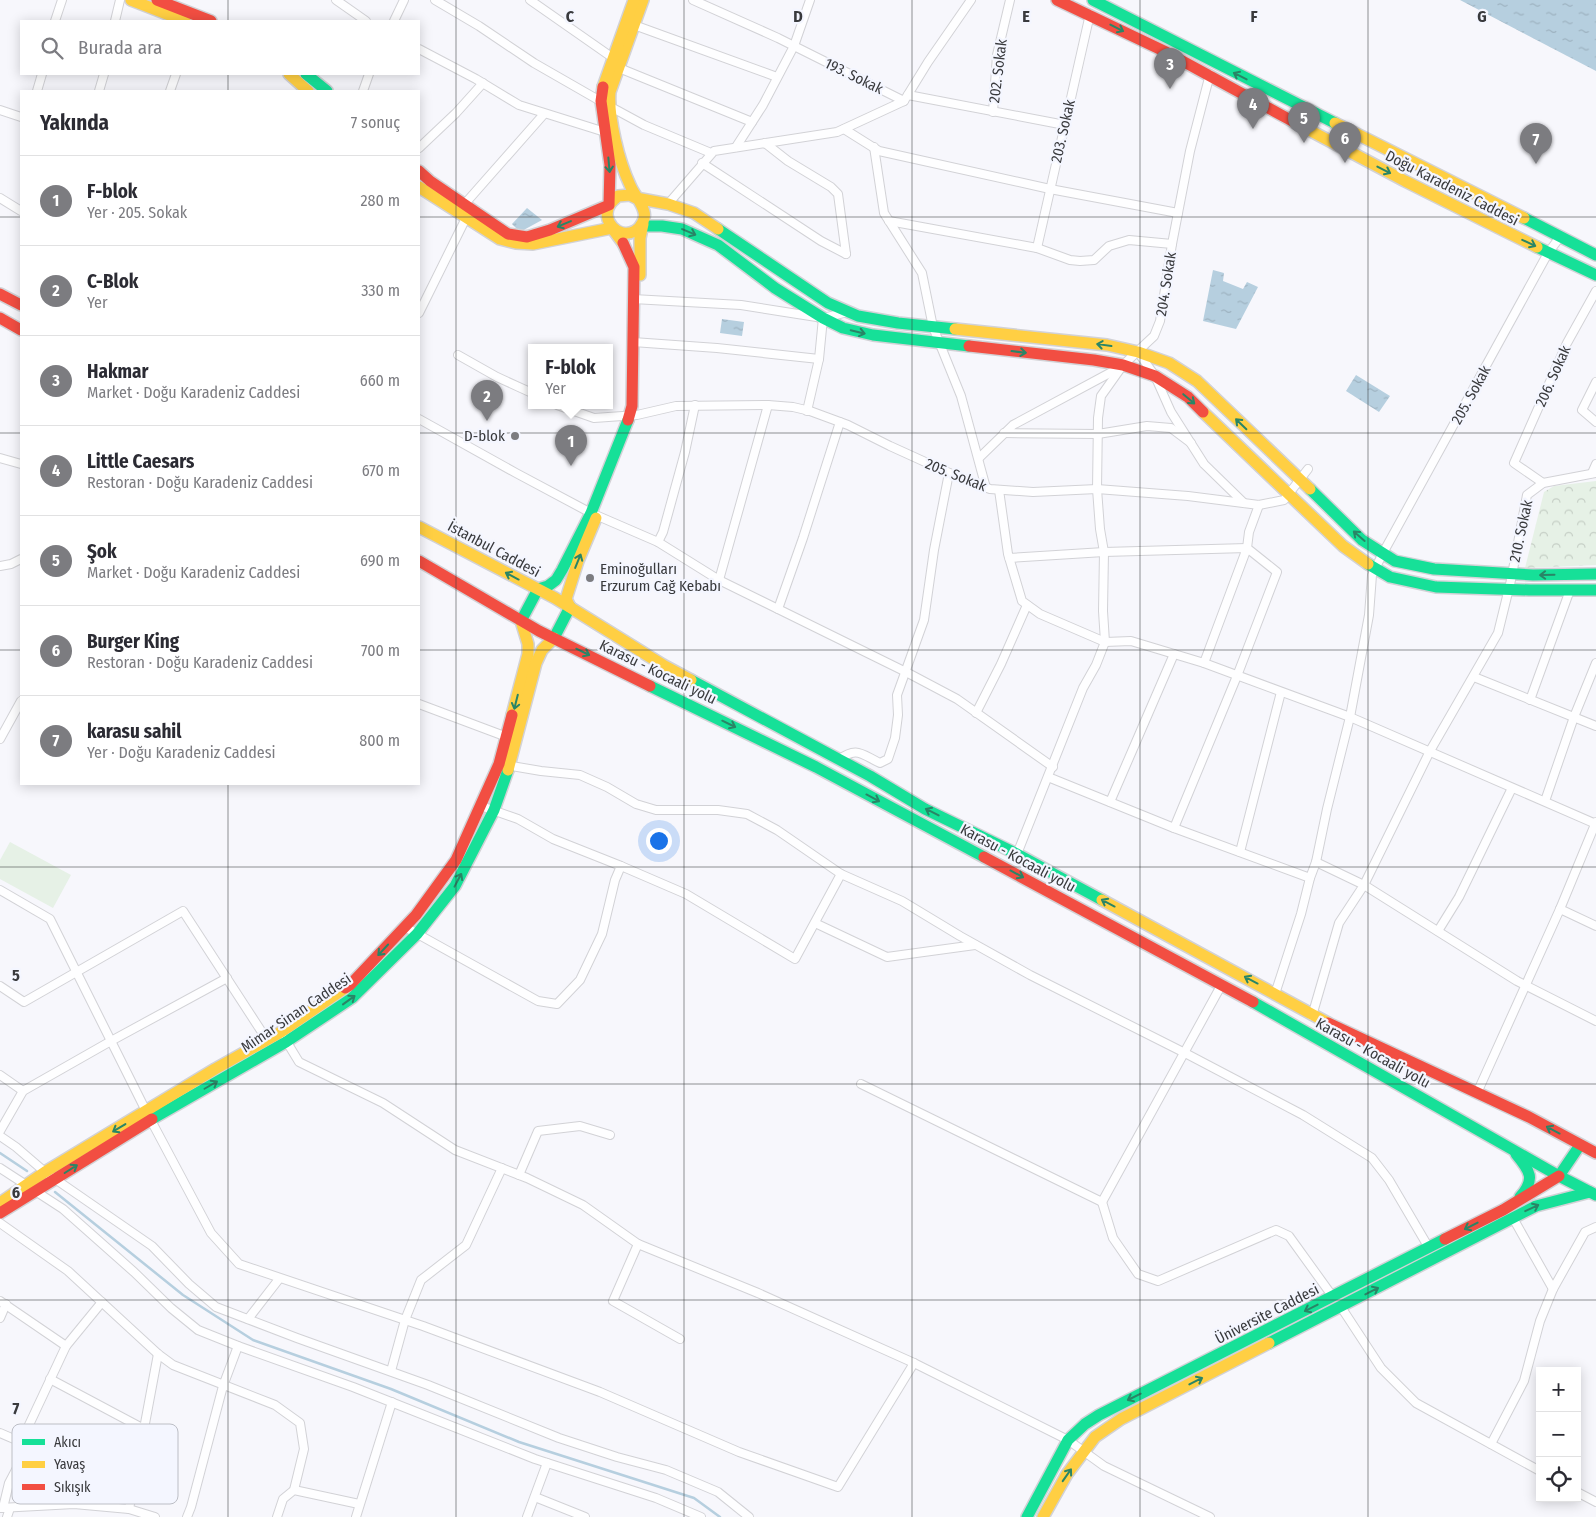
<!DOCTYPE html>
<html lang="tr">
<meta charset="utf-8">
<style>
:root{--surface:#fff;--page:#f2f2f3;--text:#2b2b33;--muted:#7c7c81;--line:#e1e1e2;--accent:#7c7c80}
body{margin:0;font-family:"Fira Sans Condensed",sans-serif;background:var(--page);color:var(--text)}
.controls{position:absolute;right:15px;bottom:15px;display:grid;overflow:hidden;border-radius:0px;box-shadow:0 2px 12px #0003}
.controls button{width:45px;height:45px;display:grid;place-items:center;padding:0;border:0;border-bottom:1px solid var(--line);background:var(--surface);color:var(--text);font:25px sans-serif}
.you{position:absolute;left:658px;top:840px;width:18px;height:18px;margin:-12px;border:4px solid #fff;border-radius:50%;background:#1a73e8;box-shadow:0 0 0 8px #1a73e833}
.badge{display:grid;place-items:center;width:32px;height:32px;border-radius:50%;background:var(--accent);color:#fff;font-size:16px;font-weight:700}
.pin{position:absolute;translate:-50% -41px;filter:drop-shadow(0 1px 2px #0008)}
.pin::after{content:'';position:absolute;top:26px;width:18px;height:15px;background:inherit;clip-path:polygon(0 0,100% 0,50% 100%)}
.popup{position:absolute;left:528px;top:344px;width:85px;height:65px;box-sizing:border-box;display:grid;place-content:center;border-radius:0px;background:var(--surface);filter:drop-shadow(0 1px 4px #0005);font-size:16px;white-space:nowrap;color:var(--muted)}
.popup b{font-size:19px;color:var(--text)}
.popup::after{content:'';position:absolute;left:50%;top:100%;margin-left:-10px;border:10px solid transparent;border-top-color:var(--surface)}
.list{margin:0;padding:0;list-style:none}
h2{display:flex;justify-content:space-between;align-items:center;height:65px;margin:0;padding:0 20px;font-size:21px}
h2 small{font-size:16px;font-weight:400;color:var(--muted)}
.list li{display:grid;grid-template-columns:32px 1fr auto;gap:15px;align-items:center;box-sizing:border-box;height:90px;padding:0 20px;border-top:1px solid var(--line)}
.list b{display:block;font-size:19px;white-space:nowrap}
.list p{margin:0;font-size:16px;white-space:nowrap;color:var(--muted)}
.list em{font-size:16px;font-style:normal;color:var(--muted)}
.icon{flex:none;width:28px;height:28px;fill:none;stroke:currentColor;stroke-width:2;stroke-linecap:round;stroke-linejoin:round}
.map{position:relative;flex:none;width:1596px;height:1517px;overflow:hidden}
.search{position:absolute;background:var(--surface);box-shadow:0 2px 12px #0003;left:20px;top:20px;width:400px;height:55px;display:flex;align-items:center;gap:12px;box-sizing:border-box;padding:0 18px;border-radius:0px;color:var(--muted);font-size:19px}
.panel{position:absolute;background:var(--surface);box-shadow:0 2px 12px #0003;left:20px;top:90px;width:400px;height:695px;border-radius:0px}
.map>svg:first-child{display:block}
.forest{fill:url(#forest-crowns)}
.pitch{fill:#e6f1e6}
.water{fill:url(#water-ripples)}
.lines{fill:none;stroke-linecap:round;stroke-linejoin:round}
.stream{stroke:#b6cfdf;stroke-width:2.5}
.street-casing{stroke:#d2d2d6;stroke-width:10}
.fast-casing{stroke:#d2d2d6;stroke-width:14}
.slow-casing{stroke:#d2d2d6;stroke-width:14}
.jam-casing{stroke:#d2d2d6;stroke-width:14}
.street{stroke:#fefeff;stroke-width:8}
.fast{stroke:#16e098;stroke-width:11}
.slow{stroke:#ffcf43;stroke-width:11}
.jam{stroke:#f24e42;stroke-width:11}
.oneway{stroke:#298566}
.grid{fill:none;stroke:#393a3d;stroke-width:1;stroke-opacity:0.55}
.poi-dot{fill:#7c7c80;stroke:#f4f6ff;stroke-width:2}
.labels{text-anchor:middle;stroke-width:4.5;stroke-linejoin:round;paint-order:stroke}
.street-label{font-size:15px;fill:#393a3d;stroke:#f4f6ff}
.poi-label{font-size:15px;fill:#393a3d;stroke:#f4f6ff;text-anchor:end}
.key{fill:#f4f6ff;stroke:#bcbec5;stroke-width:1}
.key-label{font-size:14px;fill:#393a3d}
.grid-label{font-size:16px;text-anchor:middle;font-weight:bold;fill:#393a3d;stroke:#f4f6ff;stroke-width:4.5;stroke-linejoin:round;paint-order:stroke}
</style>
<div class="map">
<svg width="1596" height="1517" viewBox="0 0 1596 1517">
<defs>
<pattern id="forest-crowns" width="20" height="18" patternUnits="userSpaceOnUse" patternTransform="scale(1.25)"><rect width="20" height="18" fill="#e6f1e6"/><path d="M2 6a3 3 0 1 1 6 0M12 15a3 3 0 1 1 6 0" fill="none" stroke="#c6cfc6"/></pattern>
<pattern id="water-ripples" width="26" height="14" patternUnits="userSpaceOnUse" patternTransform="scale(1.25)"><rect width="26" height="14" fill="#b6cfdf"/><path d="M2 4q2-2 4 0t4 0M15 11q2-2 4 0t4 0" fill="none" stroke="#9db2c0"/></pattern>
</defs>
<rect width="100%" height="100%" fill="#f7f7fc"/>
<polygon class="forest" points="1596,481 1596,565 1525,568 1544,492 1554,486"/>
<polygon class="pitch" points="10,842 71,875 53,908 0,879 0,860"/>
<g class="water">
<polygon points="1460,0 1596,0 1596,71"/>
<polygon points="527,208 542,220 520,232 512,224"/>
<polygon points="1213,270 1224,273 1223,281 1243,289 1247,282 1258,287 1236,329 1203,321"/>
<polygon points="722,319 744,322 742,336 720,333"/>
<polygon points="1356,375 1390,396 1379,412 1346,391"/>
</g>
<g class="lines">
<g class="stream">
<polyline points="0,1153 27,1171"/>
<polyline points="55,1192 183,1295 253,1340 391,1389 519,1442 694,1498 720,1517"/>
</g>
<g class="street-casing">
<g id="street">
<polyline points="336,0 366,21"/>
<polyline points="435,0 479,26 534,63 609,106 644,125 711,153"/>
<polyline points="530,0 613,58"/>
<polyline points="693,0 778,38 904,101 928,62 971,0"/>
<polyline points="55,21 62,0"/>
<polyline points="115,21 120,0"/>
<polyline points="394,21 404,0"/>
<polyline points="634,25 777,77"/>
<polyline points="419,49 476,79 519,105 605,132"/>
<polyline points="619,68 752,122"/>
<polyline points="37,91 42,74"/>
<polyline points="99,91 104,74"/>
<polyline points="170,91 176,74"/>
<polyline points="363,91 369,74"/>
<polyline points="908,95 1065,125"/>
<polyline points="0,110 21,117"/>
<polyline points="993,112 997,55 1010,0"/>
<polyline points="844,129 879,151 1050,189 1178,213"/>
<polyline points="765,143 788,161 831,187 838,194 846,254"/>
<polyline points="736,147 763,105 794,46 810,0"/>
<polyline points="874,147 884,213 922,273 933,327 961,396 986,488"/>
<polyline points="419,148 456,113 483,83"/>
<polyline points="702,163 821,241 846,254"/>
<polyline points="0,198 21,211"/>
<polyline points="668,204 714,151 837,132 904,101"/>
<polyline points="462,207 544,114"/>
<polyline points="889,221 1037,248 1070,260 1080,261 1094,260 1109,246 1129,240 1172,244"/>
<polyline points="1037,248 1090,14"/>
<polyline points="633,299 741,305 823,318 848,312"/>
<polyline points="419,313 466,218"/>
<polyline points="633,342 717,348 819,359"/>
<polyline points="1138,352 1155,376 1171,412 1204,464 1244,503"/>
<polyline points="458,355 497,377 532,393"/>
<polyline points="1596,382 1582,410 1596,422"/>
<polyline points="557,405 594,418 637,415 676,406 768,405 793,407 810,411 848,425 890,446 956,476 990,489 1033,492 1097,489 1188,496 1259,505 1284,500 1308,469"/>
<polyline points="807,411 819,359 823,318"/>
<polyline points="419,419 516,473 591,513 658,542 719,580 906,672 957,699 1053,767"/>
<polyline points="1004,433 1098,434 1147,426 1171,428 1191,443"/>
<polyline points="0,458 21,464"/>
<polyline points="979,458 1013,425 1119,368"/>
<polyline points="1592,473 1596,464"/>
<polyline points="1596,473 1543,483 1527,495 1511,580 1498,633 1430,751 1364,885 1517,981 1596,1021"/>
<polyline points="1543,483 1514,463 1567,343 1596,291"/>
<polyline points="999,490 1008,554 1022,601 1040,614 1105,642 1131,641 1204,663 1247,548 1104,552 1009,558"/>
<polyline points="658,542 663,532 685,452 695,405"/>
<polyline points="0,566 11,564 21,559"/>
<polyline points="719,580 768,405"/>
<polyline points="778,609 803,538 840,422"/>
<polyline points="1204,663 1350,717 1596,824"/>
<polyline points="1474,677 1596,726"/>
<polyline points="1530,700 1570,590"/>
<polyline points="419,704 507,737"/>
<polyline points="976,713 1001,664 1027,605"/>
<polyline points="0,739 21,701"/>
<path d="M838,760c19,-14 23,-6 42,3l8,-4 7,-21 3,-23 -1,-20 27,-75 10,-70 15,-77"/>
<polyline points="506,765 541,771 580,775 607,787 636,804 656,810 718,810 747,814 777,830 841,874 902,901 960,936 1030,975 1185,1053 1303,1115 1372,1158 1389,1180 1429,1248"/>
<polyline points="1048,777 1174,828 1310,878 1316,862 1327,809 1350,717 1369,615 1372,575 1383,553 1548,253 1560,237"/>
<polyline points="1545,801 1574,717 1596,663"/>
<polyline points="1110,802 1174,654"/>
<polyline points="1174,828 1237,676 1277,572 1247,548 1249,532 1259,505"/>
<polyline points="1240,852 1281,692"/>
<polyline points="1017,854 1083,688 1096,665 1105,642 1103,611 1104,552 1100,529 1097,489 1098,418 1101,396 1123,365 1154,336 1160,321 1172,244 1190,151 1210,74"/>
<polyline points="621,866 686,894 795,959 841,874"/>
<polyline points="0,890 50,919 146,1111 211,1233 239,1264 423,1326 600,1392 739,1452 838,1487 914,1363"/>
<polyline points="1560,909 1596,926"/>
<polyline points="815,923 887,957 975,945"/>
<polyline points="405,927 538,1001 557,1004 580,980 602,934 615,880 621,866 553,839 518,819 481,806"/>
<polyline points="1438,931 1459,897 1512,788"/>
<polyline points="0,986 24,1002 183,911 267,1040"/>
<polyline points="1275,994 1301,914 1310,878"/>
<polyline points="1312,1016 1339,923 1364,885 1316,862"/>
<polyline points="285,1039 299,1062 383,1103 455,1150 527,1178 583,1205 638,1244 758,1293 914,1363 1068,1440 1104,1466 1210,1517"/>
<polyline points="0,1075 23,1091"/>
<polyline points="861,1084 1102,1202 1222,984"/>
<polyline points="1477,1093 1560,909 1596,822"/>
<polyline points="0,1131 23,1091 111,1041 227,978"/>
<polyline points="0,1136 16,1147 45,1172 152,1246 189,1284 216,1307 297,1338 428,1385 559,1438 617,1457 666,1470 718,1492 749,1517"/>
<polyline points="0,1168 63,1209 134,1272 171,1308 198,1330 238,1346 353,1387 535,1459 656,1498 701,1517"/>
<polyline points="519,1175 538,1131 580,1126 610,1135"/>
<polyline points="1102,1202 1113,1238 1138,1274 1158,1281 1276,1230 1289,1236 1333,1297"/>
<polyline points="1513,1218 1553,1289"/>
<polyline points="0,1223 68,1271 158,1354 173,1365 275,1405 300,1423 304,1449 294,1490"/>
<polyline points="638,1244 613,1301 680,1339"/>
<polyline points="0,1301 66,1346"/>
<polyline points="1341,1307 1381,1368 1416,1403 1540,1471"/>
<polyline points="0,1318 6,1304"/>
<polyline points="248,1319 279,1279"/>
<polyline points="391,1371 405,1320 421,1280 466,1245 502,1168"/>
<polyline points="50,1379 144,1429"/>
<polyline points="0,1433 21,1442 19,1464 9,1483 3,1508"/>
<polyline points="21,1442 66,1346 102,1302"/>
<polyline points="1491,1444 1524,1381 1540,1321 1553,1289 1585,1232 1596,1227"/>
<polyline points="1577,1492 1596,1502"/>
<polyline points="535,1497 585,1517"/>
<polyline points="0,1508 74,1504 129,1509 155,1517"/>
<polyline points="129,1509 158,1354"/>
<polyline points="7,1517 10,1508"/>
<polyline points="187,1517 191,1507 223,1386 238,1346"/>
<polyline points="277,1517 283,1499 294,1490 359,1504"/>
<polyline points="356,1517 392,1402"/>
<polyline points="527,1517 547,1463"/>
</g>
</g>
<g class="fast-casing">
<g id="fast">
<polyline points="1093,0 1335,123"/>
<polyline points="306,74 327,91"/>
<polyline points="1524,218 1596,255"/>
<polyline points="641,226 662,226 682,229 718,245 775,288 823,318 843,328 873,335 969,346"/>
<polyline points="718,229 828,303 858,316 898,323 955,329"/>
<polyline points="1537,247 1596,275"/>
<polyline points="1310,489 1362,540 1395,561 1434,569 1533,575 1596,574"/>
<polyline points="1368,564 1390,577 1436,587 1529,590 1596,590"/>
<polyline points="538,589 548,586 556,580 562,570 591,513 628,420"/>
<polyline points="521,621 538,589"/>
<polyline points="554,638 570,607"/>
<polyline points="691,680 870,776 925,809 1017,854 1102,900"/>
<polyline points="650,686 816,767 984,857"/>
<polyline points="1253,1002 1559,1176 1596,1195"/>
<polyline points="152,1119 286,1042 352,998 417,934 455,886 494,810 508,770"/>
<path d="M1516,1154c14,17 20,25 4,43"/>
<polyline points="1559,1176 1580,1145"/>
<polyline points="1269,1343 1536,1206 1590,1192"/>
<polyline points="1027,1517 1068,1440 1085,1424 1099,1415 1445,1239"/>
</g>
</g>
<g class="slow-casing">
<g id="slow">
<polyline points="131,0 185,21"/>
<path d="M643,0l-33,92c-2,26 9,70 20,93 4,10 12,17 14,27 2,6 -3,16 -9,19 -17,9 -35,-11 -25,-27 2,-3 6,-6 8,-8l12,-1 6,3 32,6 26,9 24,16"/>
<polyline points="289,74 308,91"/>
<polyline points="603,87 634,0"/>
<polyline points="1294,122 1405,181 1537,247"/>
<polyline points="1335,123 1524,218"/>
<polyline points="419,187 500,239 516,243 533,244 612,228 623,243"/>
<polyline points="640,275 640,238 643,224"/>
<polyline points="955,329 1107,345 1138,352 1169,363 1197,381 1310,489"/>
<polyline points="1203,412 1343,546 1368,564"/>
<polyline points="419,527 555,598 663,665 691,680"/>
<polyline points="570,607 566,599 578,561 596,518"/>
<polyline points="512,715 528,654 528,644 521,621"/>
<polyline points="508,770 536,663 542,650 554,638"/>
<polyline points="1102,900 1328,1023"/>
<polyline points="0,1203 45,1172 215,1069 281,1032 345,988"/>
<polyline points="1043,1517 1067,1474 1095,1437 1121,1419 1269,1343"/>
</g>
</g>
<g class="jam-casing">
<g id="jam">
<polyline points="157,0 211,21"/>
<polyline points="1057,0 1166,52 1294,122"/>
<polyline points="419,171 430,181 508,234 527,237 550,230 609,205 610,165 601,101 603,87"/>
<polyline points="623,243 634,267 632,406 628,420"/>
<polyline points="0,294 21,305"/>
<polyline points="0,318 21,330"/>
<polyline points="969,346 1094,360 1123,365 1155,376 1188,397 1203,412"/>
<polyline points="419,561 539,631 650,686"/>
<polyline points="984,857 1253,1002"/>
<polyline points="345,988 350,985 416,915 456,860 499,764 512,715"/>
<polyline points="1328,1023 1529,1117 1596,1153"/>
<polyline points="0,1213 152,1119"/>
<polyline points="1445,1239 1503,1210 1559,1176"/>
</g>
</g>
<use href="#street" class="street"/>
<use href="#fast" class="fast"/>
<use href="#slow" class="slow"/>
<use href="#jam" class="jam"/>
</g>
<defs><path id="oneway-shaft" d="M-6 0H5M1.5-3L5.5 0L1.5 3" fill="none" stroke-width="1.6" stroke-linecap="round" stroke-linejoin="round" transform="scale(1.25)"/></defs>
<g class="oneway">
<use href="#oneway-shaft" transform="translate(1117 28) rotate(27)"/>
<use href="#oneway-shaft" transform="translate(1240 76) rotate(-153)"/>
<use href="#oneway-shaft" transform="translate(609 165) rotate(85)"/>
<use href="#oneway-shaft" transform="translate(1384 170) rotate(27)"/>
<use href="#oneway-shaft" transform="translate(564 224) rotate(157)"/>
<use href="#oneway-shaft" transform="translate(689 232) rotate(23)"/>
<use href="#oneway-shaft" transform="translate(1529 243) rotate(25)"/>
<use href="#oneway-shaft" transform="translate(858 332) rotate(13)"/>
<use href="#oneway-shaft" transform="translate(1104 345) rotate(-172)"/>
<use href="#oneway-shaft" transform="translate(1019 352) rotate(7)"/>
<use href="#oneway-shaft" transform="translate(1189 399) rotate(40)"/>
<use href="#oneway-shaft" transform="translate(1241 424) rotate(-136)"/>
<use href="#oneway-shaft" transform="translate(1359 536) rotate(-139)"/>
<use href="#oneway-shaft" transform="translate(578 561) rotate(-68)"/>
<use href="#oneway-shaft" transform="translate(1547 575) rotate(179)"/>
<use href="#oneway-shaft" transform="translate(512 576) rotate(-152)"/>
<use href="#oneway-shaft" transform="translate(583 652) rotate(26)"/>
<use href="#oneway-shaft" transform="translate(516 702) rotate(104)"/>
<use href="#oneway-shaft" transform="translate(729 724) rotate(26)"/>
<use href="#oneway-shaft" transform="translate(873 798) rotate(28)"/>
<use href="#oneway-shaft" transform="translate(932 812) rotate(-153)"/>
<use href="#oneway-shaft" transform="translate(1017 874) rotate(28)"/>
<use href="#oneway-shaft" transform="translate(458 880) rotate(-62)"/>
<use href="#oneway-shaft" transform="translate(1108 903) rotate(-152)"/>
<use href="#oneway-shaft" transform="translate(383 950) rotate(133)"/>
<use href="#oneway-shaft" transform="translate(1251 980) rotate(-152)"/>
<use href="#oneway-shaft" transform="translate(349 1000) rotate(-36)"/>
<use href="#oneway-shaft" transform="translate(211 1085) rotate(-30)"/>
<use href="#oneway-shaft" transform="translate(119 1128) rotate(149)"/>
<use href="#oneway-shaft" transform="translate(1553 1130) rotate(-152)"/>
<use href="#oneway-shaft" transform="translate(71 1169) rotate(-32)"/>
<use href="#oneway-shaft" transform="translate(1532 1208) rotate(-25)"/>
<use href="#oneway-shaft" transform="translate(1471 1226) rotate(153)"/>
<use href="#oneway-shaft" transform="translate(1372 1291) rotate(-27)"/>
<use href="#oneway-shaft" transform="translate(1311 1308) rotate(153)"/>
<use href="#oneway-shaft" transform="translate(1196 1381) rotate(-27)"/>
<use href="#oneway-shaft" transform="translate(1134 1397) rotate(154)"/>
<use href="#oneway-shaft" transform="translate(1067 1475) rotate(-55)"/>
</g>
<path class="grid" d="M228,0v21M456,0v1517M684,0v1517M912,0v1517M1140,0v1517M1368,0v1517M228,74v17M0,217h21M419,217h1177M0,433h21M419,433h1177M0,650h21M419,650h1177M228,784v733M0,867h1596M0,1084h1596M0,1300h1596"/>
<g class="poi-dot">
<circle cx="515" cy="436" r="5"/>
<circle cx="590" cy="578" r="5"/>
</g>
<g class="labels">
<g class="street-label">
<text transform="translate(998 71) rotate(-83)" y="5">202. Sokak</text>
<text transform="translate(854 76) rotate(26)" y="5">193. Sokak</text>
<text transform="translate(1063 131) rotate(-77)" y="5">203. Sokak</text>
<text transform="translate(1452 188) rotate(27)" y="5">Doğu Karadeniz Caddesi</text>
<text transform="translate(1166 284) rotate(-81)" y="5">204. Sokak</text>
<text transform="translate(1553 376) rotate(-66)" y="5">206. Sokak</text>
<text transform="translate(1471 395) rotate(-61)" y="5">205. Sokak</text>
<text transform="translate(956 475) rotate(22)" y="5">205. Sokak</text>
<text transform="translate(1521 531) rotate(-78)" y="5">210. Sokak</text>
<text transform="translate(494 549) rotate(28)" y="5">İstanbul Caddesi</text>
<text transform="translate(658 672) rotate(26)" y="5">Karasu - Kocaali yolu</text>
<text transform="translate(1018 858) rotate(28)" y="5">Karasu - Kocaali yolu</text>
<text transform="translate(296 1013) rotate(-34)" y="5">Mimar Sinan Caddesi</text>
<text transform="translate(1373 1053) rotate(29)" y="5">Karasu - Kocaali yolu</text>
<text transform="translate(1267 1314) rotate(-27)" y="5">Üniversite Caddesi</text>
</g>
<g class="poi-label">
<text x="505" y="441">D-blok</text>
<text x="600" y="574" text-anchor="start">Eminoğulları<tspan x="600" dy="17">Erzurum Cağ Kebabı</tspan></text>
</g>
</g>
<rect x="12" y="1424" width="166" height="80" rx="8" class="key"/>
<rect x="22" y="1439" width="23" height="6" fill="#16e098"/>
<rect x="22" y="1461" width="23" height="7" fill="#ffcf43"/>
<rect x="22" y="1484" width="23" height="6" fill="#f24e42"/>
<g class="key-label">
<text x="54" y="1447">Akıcı</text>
<text x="54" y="1469">Yavaş</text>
<text x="54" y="1492">Sıkışık</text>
</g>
<g class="grid-label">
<text x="570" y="22">C</text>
<text x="798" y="22">D</text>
<text x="1026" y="22">E</text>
<text x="1254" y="22">F</text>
<text x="1482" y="22">G</text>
<text x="16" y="981">5</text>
<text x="16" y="1198">6</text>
<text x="16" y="1414">7</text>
</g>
</svg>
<div class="controls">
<button>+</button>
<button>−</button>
<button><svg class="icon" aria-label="locate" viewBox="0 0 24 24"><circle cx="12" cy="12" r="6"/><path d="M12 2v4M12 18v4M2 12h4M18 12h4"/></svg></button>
</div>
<div class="you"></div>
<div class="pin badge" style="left:571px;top:466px">1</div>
<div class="popup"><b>F-blok</b>Yer</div>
<div class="pin badge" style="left:487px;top:421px">2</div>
<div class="pin badge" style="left:1170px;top:89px">3</div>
<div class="pin badge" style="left:1253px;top:129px">4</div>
<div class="pin badge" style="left:1304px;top:143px">5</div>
<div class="pin badge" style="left:1345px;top:163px">6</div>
<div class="pin badge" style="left:1536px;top:164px">7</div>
<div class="search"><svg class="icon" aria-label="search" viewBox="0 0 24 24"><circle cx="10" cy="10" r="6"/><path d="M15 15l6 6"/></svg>Burada ara</div>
<section class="panel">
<h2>Yakında<small>7 sonuç</small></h2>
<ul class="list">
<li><span class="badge">1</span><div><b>F-blok</b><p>Yer · 205. Sokak</p></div><em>280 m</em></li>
<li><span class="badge">2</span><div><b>C-Blok</b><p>Yer</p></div><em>330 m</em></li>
<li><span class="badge">3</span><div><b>Hakmar</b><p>Market · Doğu Karadeniz Caddesi</p></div><em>660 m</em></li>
<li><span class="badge">4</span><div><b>Little Caesars</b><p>Restoran · Doğu Karadeniz Caddesi</p></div><em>670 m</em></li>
<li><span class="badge">5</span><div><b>Şok</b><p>Market · Doğu Karadeniz Caddesi</p></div><em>690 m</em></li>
<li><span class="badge">6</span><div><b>Burger King</b><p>Restoran · Doğu Karadeniz Caddesi</p></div><em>700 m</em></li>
<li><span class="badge">7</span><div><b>karasu sahil</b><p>Yer · Doğu Karadeniz Caddesi</p></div><em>800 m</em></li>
</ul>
</section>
</div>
